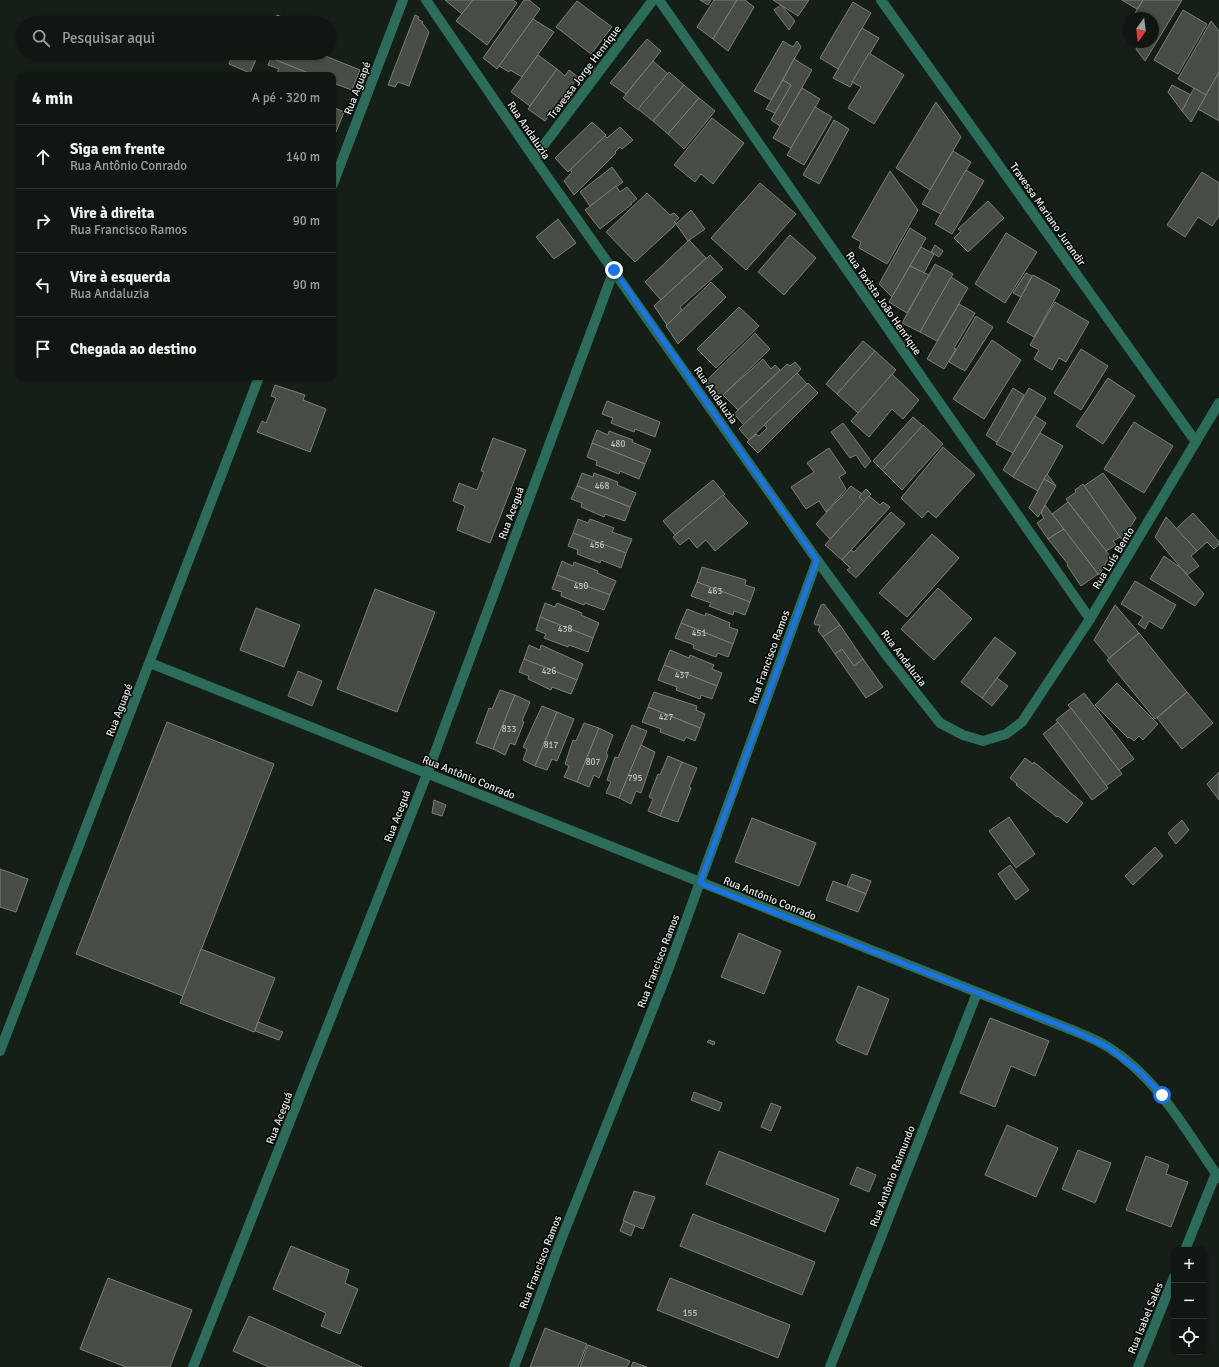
<!DOCTYPE html>
<html lang="pt">
<meta charset="utf-8">
<style>
:root{--surface:#101611;--page:#1e231f;--text:#f1f3f6;--muted:#9c9f9f;--line:#303531}
body{margin:0;font-family:Signika,sans-serif;background:var(--page);color:var(--text)}
.controls{position:absolute;right:12px;bottom:12px;display:grid;overflow:hidden;border-radius:8px;box-shadow:0 1px 3px #0004}
.controls button{width:36px;height:36px;display:grid;place-items:center;padding:0;border:0;border-bottom:1px solid var(--line);background:var(--surface);color:var(--text);font:20px sans-serif}
.compass{position:absolute;left:1123px;top:12px;width:36px;height:36px;border-radius:50%;background:var(--surface);box-shadow:0 1px 3px #0004;rotate:194deg}
.stop{position:absolute;width:12px;height:12px;margin:-9px;border:3px solid #1a73e8;border-radius:50%;background:#fff}
.stop.end{background:#1a73e8;border-color:#fff;box-shadow:0 1px 4px #0008}
.list{margin:0;padding:0;list-style:none}
h2{display:flex;justify-content:space-between;align-items:center;height:52px;margin:0;padding:0 16px;font-size:17px}
h2 small{font-size:13px;font-weight:400;color:var(--muted)}
.list li{display:grid;grid-template-columns:26px 1fr auto;gap:12px;align-items:center;box-sizing:border-box;height:64px;padding:0 16px;border-top:1px solid var(--line)}
.list b{display:block;font-size:15px;white-space:nowrap}
.list p{margin:0;font-size:13px;white-space:nowrap;color:var(--muted)}
.list em{font-size:13px;font-style:normal;color:var(--muted)}
.icon{flex:none;width:22px;height:22px;fill:none;stroke:currentColor;stroke-width:2;stroke-linecap:round;stroke-linejoin:round}
.map{position:relative;flex:none;width:1219px;height:1367px;overflow:hidden}
.search{position:absolute;background:var(--surface);box-shadow:0 1px 3px #0004;left:16px;top:16px;width:320px;height:44px;display:flex;align-items:center;gap:10px;box-sizing:border-box;padding:0 14px;border-radius:22px;color:var(--muted);font-size:15px}
.panel{position:absolute;background:var(--surface);box-shadow:0 1px 3px #0004;left:16px;top:72px;width:320px;height:308px;border-radius:8px}
.map>svg:first-child{display:block}
.building{fill:#474d44;stroke:#7a8076}
.lines{fill:none;stroke-linecap:round;stroke-linejoin:round}
.street{stroke:#2b6d5a;stroke-width:10}
.route{stroke:#1a73e8;stroke-width:5}
.labels{text-anchor:middle;stroke-width:3;stroke-linejoin:round;paint-order:stroke}
.number-label{font-size:9px;fill:#bec4be}
.street-label{font-size:11px;fill:#e6ece7;stroke:#040705}
</style>
<div class="map">
<svg width="1219" height="1367" viewBox="0 0 1219 1367">
<rect width="100%" height="100%" fill="#151e17"/>
<g class="building">
<polygon points="445,0 473,0 462,14"/>
<polygon points="473,0 513,0 517,3 487,45 456,21"/>
<polygon points="524,0 529,0 540,9 497,69 483,58"/>
<polygon points="700,0 711,0 708,5"/>
<polygon points="714,0 737,0 713,39 697,27"/>
<polygon points="737,0 745,0 754,7 728,51 713,39"/>
<polygon points="773,0 809,0 798,16"/>
<polygon points="1122,0 1143,0 1137,9"/>
<polygon points="1143,0 1182,0 1145,61 1136,49 1140,42 1153,42 1153,18 1132,18"/>
<polygon points="577,1 612,27 591,54 556,27"/>
<polygon points="853,2 871,13 838,69 820,58"/>
<polygon points="781,5 795,21 789,30 774,10"/>
<polygon points="1183,10 1207,24 1178,74 1154,60"/>
<polygon points="277,15 298,23 274,23"/>
<polygon points="415,15 419,17 418,19 423,22 422,23 429,32 409,86 398,82 395,87 388,85"/>
<polygon points="533,19 554,32 522,77 510,70 509,72 499,66"/>
<polygon points="1211,21 1219,31 1219,72 1206,95 1178,79"/>
<polygon points="862,28 879,38 850,87 833,78"/>
<polygon points="647,39 661,51 626,94 610,83"/>
<polygon points="783,41 793,47 797,41 801,47 771,100 754,91"/>
<polygon points="233,53 259,53 250,73 229,64"/>
<polygon points="271,53 318,53 360,70 352,90 333,83 333,75 313,75 271,58 269,57"/>
<polygon points="869,53 904,75 874,124 848,108 861,87 852,82"/>
<polygon points="538,55 557,69 530,106 511,92"/>
<polygon points="271,58 313,75 276,75 279,69 268,65"/>
<polygon points="794,59 812,70 780,126 771,120 791,85 783,80"/>
<polygon points="653,61 668,74 638,110 623,98"/>
<polygon points="557,69 565,76 569,70 578,77 545,121 528,109"/>
<polygon points="669,72 684,85 653,121 638,109"/>
<polygon points="1219,72 1219,121 1198,109"/>
<polygon points="783,80 791,85 775,113 766,109"/>
<polygon points="684,85 699,98 668,134 653,121"/>
<polygon points="1172,85 1191,95 1182,111 1168,92"/>
<polygon points="802,88 820,99 791,148 773,138"/>
<polygon points="1194,88 1206,95 1191,122 1182,111"/>
<polygon points="699,98 715,111 684,149 668,134"/>
<polygon points="936,102 961,137 930,190 896,168"/>
<polygon points="333,107 344,112 336,132 333,131"/>
<polygon points="815,107 832,117 804,165 787,155"/>
<polygon points="712,118 744,143 713,184 701,174 695,182 674,165"/>
<polygon points="834,120 849,129 819,184 803,175"/>
<polygon points="592,122 606,135 568,172 555,158"/>
<polygon points="620,127 633,140 622,149 620,147 615,152 616,153 574,195 564,181 572,172 570,170 605,136 607,138"/>
<polygon points="953,151 971,162 941,214 922,204"/>
<polygon points="612,167 623,182 590,206 580,192"/>
<polygon points="966,170 984,181 952,234 935,224"/>
<polygon points="890,171 918,210 887,264 859,248 861,242 852,237"/>
<polygon points="1202,172 1219,183 1219,216 1212,226 1198,217 1185,237 1167,225"/>
<polygon points="760,183 796,214 746,270 711,238"/>
<polygon points="616,186 620,192 627,187 637,199 631,203 632,204 600,229 585,210"/>
<polygon points="647,193 670,215 674,213 679,218 674,222 676,223 674,226 635,262 606,232"/>
<polygon points="988,201 1004,218 968,252 954,238 961,231 958,229"/>
<polygon points="691,210 705,229 688,241 676,224"/>
<polygon points="558,219 576,243 554,259 536,237"/>
<polygon points="910,228 926,238 892,297 879,284"/>
<polygon points="1006,233 1037,252 1005,303 975,284"/>
<polygon points="790,235 816,258 784,295 758,272"/>
<polygon points="689,240 706,258 661,300 645,282"/>
<polygon points="935,245 943,251 939,257 931,252"/>
<polygon points="921,247 934,254 924,273 910,266"/>
<polygon points="710,255 723,269 680,307 682,310 667,325 654,306"/>
<polygon points="935,264 953,274 920,332 902,323"/>
<polygon points="910,266 929,275 907,313 889,302"/>
<polygon points="1026,273 1032,276 1021,297 1013,293"/>
<polygon points="1033,275 1060,290 1034,337 1007,322"/>
<polygon points="951,277 968,288 937,341 920,332"/>
<polygon points="711,282 726,297 678,344 666,326"/>
<polygon points="1055,302 1089,322 1066,362 1059,358 1052,370 1034,359 1039,350 1030,345"/>
<polygon points="959,304 975,313 954,348 956,349 944,369 927,359"/>
<polygon points="739,307 759,326 716,368 697,349"/>
<polygon points="976,316 993,327 965,371 949,362"/>
<polygon points="755,333 770,349 718,400 705,382"/>
<polygon points="992,340 1021,360 984,419 953,399"/>
<polygon points="863,341 875,351 837,394 826,384"/>
<polygon points="1081,349 1108,366 1081,410 1054,393"/>
<polygon points="875,351 896,370 858,413 837,394"/>
<polygon points="763,359 771,369 775,365 780,370 738,410 723,395"/>
<polygon points="795,362 801,369 744,425 734,414 787,364 790,366"/>
<polygon points="797,373 807,384 749,440 739,429"/>
<polygon points="892,374 919,400 903,419 892,409 869,437 851,421"/>
<polygon points="1108,378 1135,396 1103,444 1076,426"/>
<polygon points="808,383 818,393 758,453 747,442 756,434 759,436 767,428 764,425"/>
<polygon points="275,385 305,395 303,400 326,409 310,452 257,432 262,421 266,423 276,398 271,396"/>
<polygon points="1013,388 1024,395 998,443 986,435"/>
<polygon points="1029,388 1046,398 1013,453 996,444"/>
<polygon points="607,401 660,422 655,437 635,429 634,432 611,423 613,418 602,414"/>
<polygon points="1035,416 1046,423 1013,477 1003,470"/>
<polygon points="913,417 923,426 882,470 873,461"/>
<polygon points="1134,422 1173,446 1144,493 1104,469"/>
<polygon points="843,423 871,461 865,468 856,455 850,458 831,432"/>
<polygon points="923,425 943,444 902,490 882,470"/>
<polygon points="597,430 608,435 609,431 633,440 632,442 651,450 645,464 592,443"/>
<polygon points="1040,433 1063,446 1038,491 1013,477"/>
<polygon points="493,438 526,450 490,543 457,530 465,506 453,501 459,483 477,490 484,472 481,471"/>
<polygon points="592,443 645,464 639,479 620,471 619,474 596,465 597,461 587,457"/>
<polygon points="943,447 975,475 936,518 928,511 922,518 901,498"/>
<polygon points="829,448 846,473 839,477 846,489 826,512 819,501 806,509 791,487 814,472 807,463"/>
<polygon points="582,473 593,477 594,473 618,482 617,485 636,493 630,507 577,486"/>
<polygon points="1103,473 1136,518 1122,540 1084,486"/>
<polygon points="1047,474 1056,486 1044,479"/>
<polygon points="1044,479 1056,486 1038,517 1029,508"/>
<polygon points="713,480 725,494 675,535 663,521"/>
<polygon points="1083,484 1120,537 1113,541 1116,545 1106,551 1066,499 1076,492 1075,490"/>
<polygon points="577,486 630,507 625,521 605,514 604,517 581,507 582,503 571,499"/>
<polygon points="851,486 862,494 859,497 864,502 830,539 816,524"/>
<polygon points="866,489 871,494 864,502 859,497"/>
<polygon points="723,495 748,523 715,551 706,540 697,548 689,538 680,545 673,537"/>
<polygon points="869,496 880,505 883,502 890,507 842,560 825,545"/>
<polygon points="1068,502 1110,556 1099,575 1052,514"/>
<polygon points="1045,505 1064,529 1048,539 1037,523 1044,518 1041,513"/>
<polygon points="891,512 905,524 856,578 847,570 850,568 842,560 851,550 854,552"/>
<polygon points="1193,513 1219,542 1219,544 1214,549 1207,542 1197,551 1176,529"/>
<polygon points="1166,517 1197,551 1191,556 1199,566 1187,575 1155,537"/>
<polygon points="578,519 588,523 590,519 614,528 612,532 632,539 626,553 573,533"/>
<polygon points="1064,529 1098,574 1081,586 1067,565 1068,564 1048,539"/>
<polygon points="573,533 626,553 621,568 601,560 600,563 577,554 578,550 568,546"/>
<polygon points="932,534 959,558 907,617 879,593"/>
<polygon points="1164,556 1181,568 1204,594 1195,606 1150,579"/>
<polygon points="562,561 573,566 574,562 598,571 597,573 616,581 610,595 557,575"/>
<polygon points="702,567 746,580 745,585 755,588 750,602 697,582"/>
<polygon points="557,575 610,595 604,610 585,603 584,605 561,596 562,592 552,589"/>
<polygon points="1135,581 1176,605 1162,629 1149,621 1145,629 1138,624 1143,617 1121,604"/>
<polygon points="697,582 750,602 745,615 734,611 733,615 709,606 711,603 691,596"/>
<polygon points="938,588 972,619 934,660 901,629"/>
<polygon points="375,589 435,612 397,712 337,689"/>
<polygon points="545,603 555,607 557,603 582,613 581,615 599,623 593,638 540,617"/>
<polygon points="824,604 840,625 823,637 818,631 820,625 815,625 814,623 821,605"/>
<polygon points="1115,605 1139,633 1109,658 1094,640"/>
<polygon points="256,608 300,625 284,667 240,650"/>
<polygon points="687,609 705,616 706,613 730,623 729,627 738,630 733,644 681,623"/>
<polygon points="540,617 593,638 588,652 569,645 568,647 544,638 546,634 536,630"/>
<polygon points="681,623 733,644 728,657 718,653 716,657 705,653 693,648 694,645 675,638"/>
<polygon points="840,625 863,659 854,666 842,649 835,654 823,637"/>
<polygon points="1139,633 1187,692 1155,719 1107,660"/>
<polygon points="995,637 1016,653 982,698 961,682"/>
<polygon points="529,645 540,650 541,645 583,664 577,680 524,659"/>
<polygon points="842,649 854,666 863,659 883,687 866,698 835,654"/>
<polygon points="670,650 689,658 690,655 714,665 712,669 722,673 717,686 664,665"/>
<polygon points="524,659 577,680 571,694 552,687 551,690 528,679 529,676 519,672"/>
<polygon points="664,665 717,686 712,699 701,695 700,699 676,690 677,687 658,680"/>
<polygon points="298,671 322,681 312,706 288,696"/>
<polygon points="997,678 1008,686 992,706 982,698"/>
<polygon points="1117,683 1158,724 1143,740 1139,736 1134,741 1129,737 1128,738 1095,705"/>
<polygon points="500,690 515,695 493,749 476,743 489,708 492,709"/>
<polygon points="654,692 697,706 696,710 705,714 700,728 648,707"/>
<polygon points="1187,692 1213,723 1182,749 1157,718"/>
<polygon points="1084,693 1134,759 1119,770 1068,705"/>
<polygon points="515,695 530,702 522,721 524,722 515,745 510,743 505,755 493,749"/>
<polygon points="542,706 557,712 535,766 523,760 527,749 523,747"/>
<polygon points="648,707 700,728 695,741 686,737 684,741 660,732 661,729 642,722"/>
<polygon points="1071,708 1122,774 1106,786 1056,720"/>
<polygon points="557,712 574,719 557,761 552,759 547,770 535,766"/>
<polygon points="167,722 274,764 183,996 76,954"/>
<polygon points="1058,722 1108,788 1092,800 1043,734"/>
<polygon points="584,723 599,728 577,782 564,777 569,766 565,764 573,740 576,741"/>
<polygon points="632,725 647,731 619,798 606,793 611,782 607,780 615,757 618,758"/>
<polygon points="599,728 613,735 606,754 608,755 599,778 594,775 589,787 577,782"/>
<polygon points="641,745 655,752 641,793 636,791 631,804 619,798"/>
<polygon points="668,756 682,762 660,816 648,811 653,799 649,797 658,774 660,775"/>
<polygon points="1025,758 1033,764 1034,762 1083,803 1067,823 1058,816 1057,817 1016,785 1017,784 1010,778"/>
<polygon points="682,762 697,768 689,787 691,788 678,822 660,816"/>
<polygon points="1219,772 1219,800 1207,784"/>
<polygon points="434,800 446,805 442,816 432,813"/>
<polygon points="1009,817 1035,854 1016,868 989,831"/>
<polygon points="752,818 816,843 799,886 735,862"/>
<polygon points="1182,820 1189,830 1176,844 1168,833"/>
<polygon points="1155,847 1163,856 1133,885 1125,876"/>
<polygon points="1010,865 1029,890 1016,900 998,874"/>
<polygon points="0,869 28,879 16,912 0,907"/>
<polygon points="852,874 871,881 866,894 847,886"/>
<polygon points="833,881 866,894 858,912 826,900"/>
<polygon points="739,933 781,951 764,994 721,977"/>
<polygon points="201,949 275,978 254,1032 180,1003"/>
<polygon points="858,986 889,999 867,1055 838,1043 836,1040"/>
<polygon points="990,1018 1049,1041 1035,1076 1011,1066 995,1107 960,1093"/>
<polygon points="258,1022 283,1032 279,1040 255,1031"/>
<polygon points="709,1040 715,1042 714,1045 707,1042"/>
<polygon points="694,1092 722,1103 719,1111 691,1100"/>
<polygon points="771,1103 781,1107 771,1131 761,1127"/>
<polygon points="1007,1125 1058,1148 1036,1197 985,1175"/>
<polygon points="1078,1150 1111,1163 1095,1203 1062,1189"/>
<polygon points="719,1151 839,1199 825,1232 706,1184"/>
<polygon points="1146,1156 1169,1165 1166,1174 1188,1182 1171,1227 1126,1210"/>
<polygon points="857,1167 876,1175 869,1192 850,1184"/>
<polygon points="634,1191 655,1197 643,1229 623,1221"/>
<polygon points="693,1214 815,1262 802,1295 680,1246"/>
<polygon points="624,1221 635,1226 631,1236 620,1231"/>
<polygon points="291,1246 349,1270 345,1283 358,1289 340,1334 321,1326 326,1313 273,1289"/>
<polygon points="108,1278 192,1310 170,1367 126,1367 80,1349"/>
<polygon points="670,1278 790,1325 778,1358 657,1310"/>
<polygon points="249,1316 362,1367 269,1367 233,1351"/>
<polygon points="545,1328 587,1344 578,1367 530,1367"/>
<polygon points="588,1345 630,1361 627,1367 580,1367"/>
<polygon points="633,1362 647,1367 631,1367"/>
</g>
<g class="lines">
<g class="street">
<polyline points="426,0 534,158 817,560 887,656 940,723 963,735 983,741 1006,734 1022,722 1090,619 1219,403"/>
<polyline points="659,0 1090,619"/>
<polyline points="881,0 1196,442"/>
<polyline points="534,158 653,0"/>
<polyline points="333,184 403,0"/>
<path d="M150,663l922,367c12,5 25,10 36,17 50,31 78,84 111,131"/>
<polyline points="0,1051 259,377"/>
<polyline points="1185,1250 1216,1173"/>
<polyline points="193,1367 427,774 614,270"/>
<polyline points="514,1367 561,1240 667,973 817,560"/>
<polyline points="830,1367 977,993"/>
<polyline points="1138,1367 1174,1277"/>
</g>
</g>
<g class="lines">
<polyline class="route" points="614,270 817,560 700,883 1072,1030 1108,1047 1140,1072 1162,1095"/>
</g>
<g class="labels">
<g class="number-label">
<text x="618" y="447">480</text>
<text x="602" y="489">468</text>
<text x="597" y="548">456</text>
<text x="581" y="589">450</text>
<text x="715" y="594">463</text>
<text x="565" y="632">438</text>
<text x="699" y="636">451</text>
<text x="549" y="674">426</text>
<text x="682" y="678">437</text>
<text x="666" y="720">427</text>
<text x="509" y="732">833</text>
<text x="551" y="748">817</text>
<text x="593" y="765">807</text>
<text x="635" y="781">795</text>
<text x="690" y="1316">155</text>
</g>
<g class="street-label">
<text transform="translate(584 72) rotate(-53)" y="4">Travessa Jorge Henrique</text>
<text transform="translate(357 88) rotate(-69)" y="4">Rua Aguapé</text>
<text transform="translate(529 130) rotate(56)" y="4">Rua Andaluzia</text>
<text transform="translate(1048 214) rotate(55)" y="4">Travessa Mariano Jurandir</text>
<text transform="translate(884 303) rotate(55)" y="4">Rua Taxista João Henrique</text>
<text transform="translate(716 395) rotate(55)" y="4">Rua Andaluzia</text>
<text transform="translate(511 513) rotate(-70)" y="4">Rua Aceguá</text>
<text transform="translate(1113 558) rotate(-59)" y="4">Rua Luís Bento</text>
<text transform="translate(769 657) rotate(-70)" y="4">Rua Francisco Ramos</text>
<text transform="translate(904 658) rotate(53)" y="4">Rua Andaluzia</text>
<text transform="translate(119 710) rotate(-69)" y="4">Rua Aguapé</text>
<text transform="translate(469 777) rotate(22)" y="4">Rua Antônio Conrado</text>
<text transform="translate(397 816) rotate(-69)" y="4">Rua Aceguá</text>
<text transform="translate(770 898) rotate(22)" y="4">Rua Antônio Conrado</text>
<text transform="translate(658 961) rotate(-69)" y="4">Rua Francisco Ramos</text>
<text transform="translate(279 1118) rotate(-69)" y="4">Rua Aceguá</text>
<text transform="translate(892 1176) rotate(-69)" y="4">Rua Antônio Raimundo</text>
<text transform="translate(540 1262) rotate(-69)" y="4">Rua Francisco Ramos</text>
<text transform="translate(1145 1318) rotate(-68)" y="4">Rua Isabel Sales</text>
</g>
</g>
</svg>
<div class="controls">
<button>+</button>
<button>−</button>
<button><svg class="icon" aria-label="locate" viewBox="0 0 24 24"><circle cx="12" cy="12" r="6"/><path d="M12 2v4M12 18v4M2 12h4M18 12h4"/></svg></button>
</div>
<svg class="compass" viewBox="-18 -18 36 36"><path d="M0-13l5 13h-10z" fill="#e53935"/><path d="M0 13l5-13h-10z" fill="#9c9f9f"/></svg>
<div class="stop" style="left:1162px;top:1095px"></div>
<div class="stop end" style="left:614px;top:270px"></div>
<div class="search"><svg class="icon" aria-label="search" viewBox="0 0 24 24"><circle cx="10" cy="10" r="6"/><path d="M15 15l6 6"/></svg>Pesquisar aqui</div>
<section class="panel">
<h2>4 min<small>A pé · 320 m</small></h2>
<ul class="list">
<li><svg class="icon" aria-label="ahead" viewBox="0 0 24 24"><path d="M12 20V5M6 11l6-6 6 6"/></svg><div><b>Siga em frente</b><p>Rua Antônio Conrado</p></div><em>140 m</em></li>
<li><svg class="icon" aria-label="right" viewBox="0 0 24 24"><path d="M7 20v-9h11M14 6l5 5-5 5"/></svg><div><b>Vire à direita</b><p>Rua Francisco Ramos</p></div><em>90 m</em></li>
<li><svg class="icon" aria-label="left" viewBox="0 0 24 24"><path d="M17 20v-9H6M10 6l-5 5 5 5"/></svg><div><b>Vire à esquerda</b><p>Rua Andaluzia</p></div><em>90 m</em></li>
<li><svg class="icon" aria-label="arrive" viewBox="0 0 24 24"><path d="M6 21V4h12l-3 4 3 4H6"/></svg><div><b>Chegada ao destino</b></div></li>
</ul>
</section>
</div>
